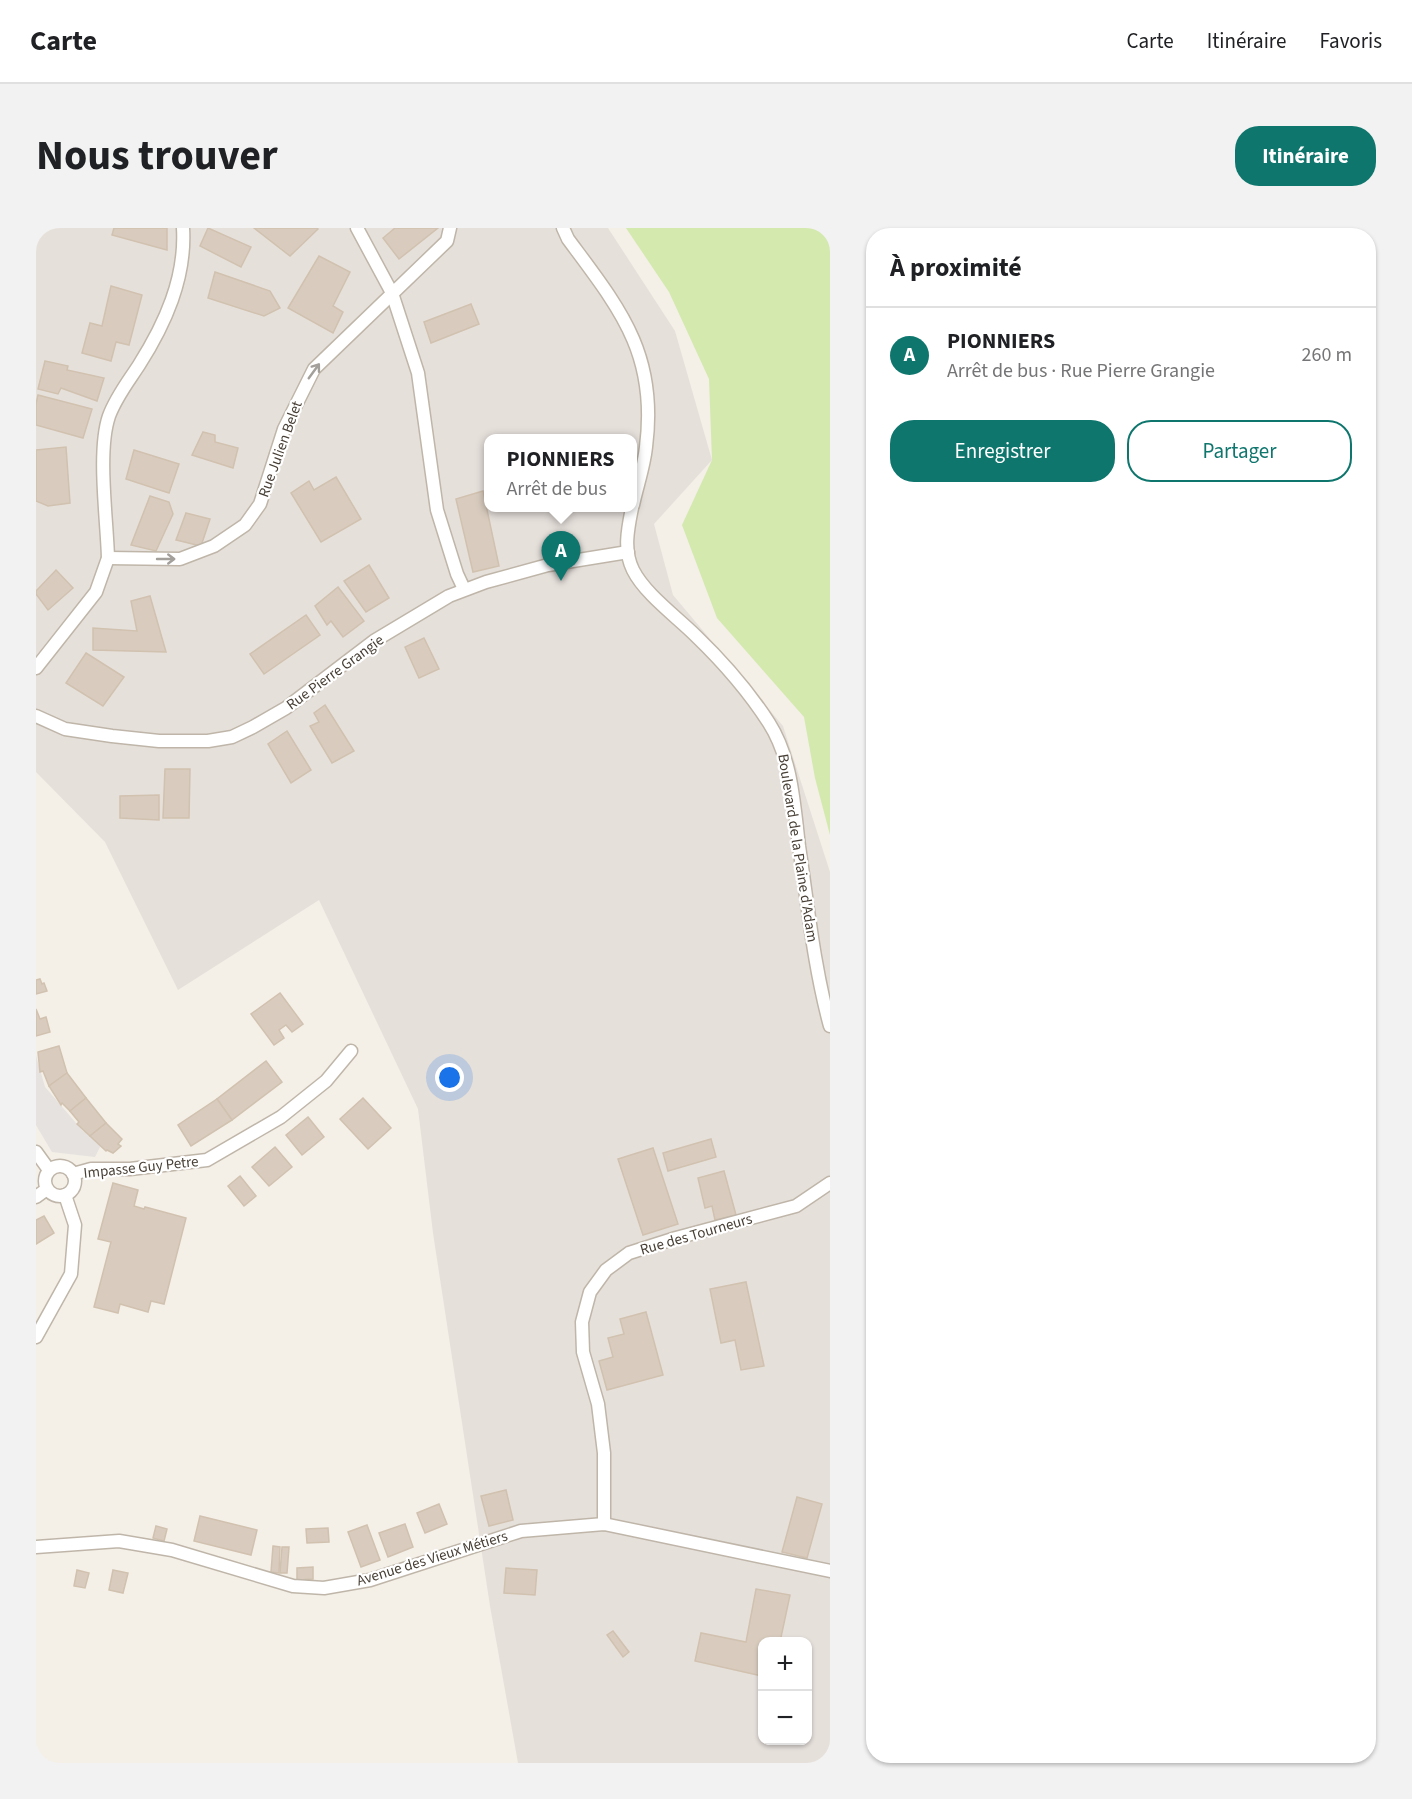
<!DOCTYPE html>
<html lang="fr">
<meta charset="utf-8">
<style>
:root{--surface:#fff;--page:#f2f2f2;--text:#202124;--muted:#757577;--line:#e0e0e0;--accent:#0f766e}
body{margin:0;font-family:"Source Sans 3",sans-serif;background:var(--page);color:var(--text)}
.controls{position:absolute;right:18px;bottom:18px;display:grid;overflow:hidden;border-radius:12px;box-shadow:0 2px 4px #0004}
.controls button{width:54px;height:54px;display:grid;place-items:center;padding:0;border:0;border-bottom:2px solid var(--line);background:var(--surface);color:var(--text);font:30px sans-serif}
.you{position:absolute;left:414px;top:850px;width:21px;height:21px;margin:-15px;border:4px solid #fff;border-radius:50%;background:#1a73e8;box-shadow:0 0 0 9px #1a73e833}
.badge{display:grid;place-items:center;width:39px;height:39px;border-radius:50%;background:var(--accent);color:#fff;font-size:20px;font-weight:700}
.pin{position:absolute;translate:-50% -50px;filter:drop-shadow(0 2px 3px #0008)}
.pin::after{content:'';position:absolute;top:32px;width:21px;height:18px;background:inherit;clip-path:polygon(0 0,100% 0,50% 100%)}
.popup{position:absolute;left:448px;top:206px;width:153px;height:78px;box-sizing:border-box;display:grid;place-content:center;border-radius:12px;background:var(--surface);filter:drop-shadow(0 2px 4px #0005);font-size:20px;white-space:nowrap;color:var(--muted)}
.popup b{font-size:22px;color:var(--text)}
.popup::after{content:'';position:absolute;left:50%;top:100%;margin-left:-12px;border:12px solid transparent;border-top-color:var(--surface)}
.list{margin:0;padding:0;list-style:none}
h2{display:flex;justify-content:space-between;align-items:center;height:78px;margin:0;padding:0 24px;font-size:26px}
h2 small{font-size:20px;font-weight:400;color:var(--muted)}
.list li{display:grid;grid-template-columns:39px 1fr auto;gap:18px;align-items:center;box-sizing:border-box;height:96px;padding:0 24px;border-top:2px solid var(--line)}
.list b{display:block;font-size:22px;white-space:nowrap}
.list p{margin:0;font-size:20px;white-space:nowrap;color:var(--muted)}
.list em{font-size:20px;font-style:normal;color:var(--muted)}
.actions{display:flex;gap:12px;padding:18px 24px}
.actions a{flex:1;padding:14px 0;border:2px solid var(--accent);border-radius:24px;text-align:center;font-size:21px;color:var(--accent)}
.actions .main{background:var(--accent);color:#fff}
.map{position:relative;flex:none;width:794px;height:1535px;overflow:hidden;border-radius:24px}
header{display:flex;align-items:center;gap:36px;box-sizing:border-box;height:84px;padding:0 30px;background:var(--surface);border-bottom:2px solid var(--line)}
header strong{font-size:28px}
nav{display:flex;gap:33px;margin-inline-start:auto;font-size:21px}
.intro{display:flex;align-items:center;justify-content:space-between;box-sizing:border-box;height:144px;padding:0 36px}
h1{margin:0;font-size:42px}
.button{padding:15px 27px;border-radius:24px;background:var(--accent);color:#fff;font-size:21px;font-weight:700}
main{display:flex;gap:36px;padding:0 36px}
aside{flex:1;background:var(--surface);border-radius:24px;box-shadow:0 2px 4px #0004}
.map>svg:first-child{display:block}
.industrial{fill:#e6e0db;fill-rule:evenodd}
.green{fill:#d3e9ae}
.parking{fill:#e5e2df}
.building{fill:#d9ccbf;stroke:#d1c1af;stroke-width:1.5}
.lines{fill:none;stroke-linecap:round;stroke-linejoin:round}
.minor-casing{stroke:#bfb6a9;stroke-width:15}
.minor{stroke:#fff;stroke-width:12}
.oneway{stroke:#a39f9a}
.labels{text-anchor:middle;stroke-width:4.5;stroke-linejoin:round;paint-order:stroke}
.street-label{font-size:15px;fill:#473f35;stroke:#fff}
</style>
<header>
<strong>Carte</strong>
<nav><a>Carte</a><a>Itinéraire</a><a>Favoris</a></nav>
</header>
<div class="intro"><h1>Nous trouver</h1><a class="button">Itinéraire</a></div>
<main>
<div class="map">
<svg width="794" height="1535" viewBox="0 0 794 1535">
<rect width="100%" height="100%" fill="#f4efe7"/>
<path class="industrial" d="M0,0h572l67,103 37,129 -58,64 19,71 110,131 47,146v891h-312l-28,-157 -57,-373 -15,-124 -99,-209 -141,90 -73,-148 -69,-70zM453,210h144v70h-144zM726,1414h46v98h-46z"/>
<polygon class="green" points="590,0 794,0 794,607 779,550 768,489 681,390 646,297 676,232 673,151 633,64"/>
<polygon class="parking" points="0,828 9,859 46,902 65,917 59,929 16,924 0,897"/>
<g class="building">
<polygon points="78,0 131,0 131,22 76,7"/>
<polygon points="172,0 215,19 205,39 164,18"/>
<polygon points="218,0 281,0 282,1 254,28"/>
<polygon points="359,0 402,0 363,31 347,10"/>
<polygon points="283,28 314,44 297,78 307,84 297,105 252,80"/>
<polygon points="179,44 234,63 244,80 228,88 172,70"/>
<polygon points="75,58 106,67 93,117 80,114 75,133 46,125 54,95 66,98"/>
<polygon points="435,76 443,96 395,115 388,94"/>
<polygon points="9,133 32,138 31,142 68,150 61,173 25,160 22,166 2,161"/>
<polygon points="2,167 56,181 47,210 0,197 0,176"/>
<polygon points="167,204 179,207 179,214 202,220 197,240 156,227"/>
<polygon points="30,219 34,275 12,278 0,273 0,222"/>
<polygon points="98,222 143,236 133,265 90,251"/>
<polygon points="300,249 325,291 285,314 255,265 273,253 278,262"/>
<polygon points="447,263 463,338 437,344 420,271"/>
<polygon points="114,268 133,274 137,286 120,323 95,317"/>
<polygon points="150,285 174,291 165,318 140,312"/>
<polygon points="333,337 353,370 330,384 308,353"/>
<polygon points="20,342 37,360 12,382 0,366 0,363"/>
<polygon points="302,359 328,393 307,409 295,393 291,397 279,378"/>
<polygon points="114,368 130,424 57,422 57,400 101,403 95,373"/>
<polygon points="270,387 284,407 228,446 214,426"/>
<polygon points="388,410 403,441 383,450 369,419"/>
<polygon points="50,425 88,449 67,478 30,455"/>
<polygon points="289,477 318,523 296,535 274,498 283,494 278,485"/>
<polygon points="251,503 275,542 255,555 232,516"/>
<polygon points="129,541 154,541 153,590 127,590"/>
<polygon points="123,567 123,592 84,590 84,568"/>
<polygon points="4,751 6,756 8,755 11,763 0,766 0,752"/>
<polygon points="244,765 267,796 256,804 250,797 243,802 248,810 238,817 215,786"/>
<polygon points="0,781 4,791 10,789 14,804 0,808"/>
<polygon points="23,818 31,845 13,858 7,843 4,844 2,824"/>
<polygon points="230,833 246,854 196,892 181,871"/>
<polygon points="31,845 50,870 34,883 26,875 25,877 13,858"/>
<polygon points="50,870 70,895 54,908 41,896 43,894 34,883"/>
<polygon points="327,870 355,900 332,921 304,891"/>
<polygon points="181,871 196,892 155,918 142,897"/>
<polygon points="272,889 288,909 266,927 250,907"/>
<polygon points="70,895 86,911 82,916 85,918 77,925 71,922 70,923 54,908"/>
<polygon points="675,911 680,929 632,943 627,925"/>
<polygon points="239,919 256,939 233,958 216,939"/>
<polygon points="617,920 642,996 607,1007 582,931"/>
<polygon points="688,943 700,987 679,992 676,978 669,980 662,950"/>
<polygon points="204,948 220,968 208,978 192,958"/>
<polygon points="77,955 102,962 98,978 108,981 109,979 150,990 128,1076 115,1073 112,1084 84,1076 82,1085 58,1079 75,1014 62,1011"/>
<polygon points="8,988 18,1005 0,1016 0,992"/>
<polygon points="710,1054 728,1138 705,1142 699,1112 685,1115 674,1061"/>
<polygon points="610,1084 627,1147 571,1162 563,1133 577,1129 572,1110 588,1106 584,1091"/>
<polygon points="470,1262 477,1292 453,1298 445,1268"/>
<polygon points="761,1269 786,1276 771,1330 746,1324"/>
<polygon points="403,1276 411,1296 389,1305 381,1285"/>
<polygon points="164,1288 221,1302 215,1327 158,1313"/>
<polygon points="369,1296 377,1319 352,1329 343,1305"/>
<polygon points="331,1297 344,1332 325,1339 312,1304"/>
<polygon points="120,1298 131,1301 128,1313 117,1310"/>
<polygon points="292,1300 293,1314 271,1315 270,1301"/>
<polygon points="237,1318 244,1319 243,1345 235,1344"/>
<polygon points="246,1319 253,1319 251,1345 244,1345"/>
<polygon points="277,1339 277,1351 261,1352 261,1340"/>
<polygon points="470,1340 501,1342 499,1367 468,1365"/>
<polygon points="41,1342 53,1345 49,1360 38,1358"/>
<polygon points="77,1342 92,1345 87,1365 73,1362"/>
<polygon points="720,1361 754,1367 744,1414 726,1414 726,1448 659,1433 665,1405 710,1414"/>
<polygon points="577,1403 593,1424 587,1429 571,1407"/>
</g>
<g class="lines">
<g class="minor-casing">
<g id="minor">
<polyline points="321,0 356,65 382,145 401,282 421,346 428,361"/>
<path d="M527,0l5,11c52,70 90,115 78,208 -2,20 -9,39 -13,58"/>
<path d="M596,280c-4,20 -9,42 1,62 12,24 44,47 63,66 27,26 53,56 73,87 23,36 25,82 30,123 9,61 15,121 31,180"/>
<polyline points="72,330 144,331 178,318 209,297 224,276 248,201 278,141 411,13 414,0"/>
<path d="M0,440l60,-76 12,-34c-1,-39 -11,-107 1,-142 7,-19 19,-34 30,-51 26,-41 47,-87 44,-137"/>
<polyline points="0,488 29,501 76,508 123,513 172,513 196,509 217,499 250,480 338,413 413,368 450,354 512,337 592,324"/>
<polyline points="0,924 13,942"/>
<circle cx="24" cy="953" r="15"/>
<polyline points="37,946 55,941 94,941 171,932 245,889 290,853 315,823"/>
<polyline points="0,969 11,961"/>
<polyline points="0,1109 35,1046 39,997 29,967"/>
<polyline points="568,1296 568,1225 562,1176 547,1124 546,1094 554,1064 570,1042 593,1025 640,1010 760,978 794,955"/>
<polyline points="0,1319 83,1313 136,1322 257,1358 288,1360 334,1352 485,1303 568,1296 794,1343"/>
</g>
</g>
<use href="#minor" class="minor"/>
</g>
<defs><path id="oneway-shaft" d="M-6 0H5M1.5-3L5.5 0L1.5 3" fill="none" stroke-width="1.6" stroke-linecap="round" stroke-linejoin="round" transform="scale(1.5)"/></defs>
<g class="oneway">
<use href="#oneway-shaft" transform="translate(278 143) rotate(-54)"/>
<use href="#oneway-shaft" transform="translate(130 331)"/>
</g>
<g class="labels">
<g class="street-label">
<text transform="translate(244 221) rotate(-70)" y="5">Rue Julien Belet</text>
<text transform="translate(299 444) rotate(-36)" y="5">Rue Pierre Grangie</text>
<text transform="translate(762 620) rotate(81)" y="5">Boulevard de la Plaine d'Adam</text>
<text transform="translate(105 939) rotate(-6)" y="5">Impasse Guy Petre</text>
<text transform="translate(660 1006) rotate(-16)" y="5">Rue des Tourneurs</text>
<text transform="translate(396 1330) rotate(-17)" y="5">Avenue des Vieux Métiers</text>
</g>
</g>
</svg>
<div class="controls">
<button>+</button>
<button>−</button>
</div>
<div class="you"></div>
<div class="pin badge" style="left:525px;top:353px">A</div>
<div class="popup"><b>PIONNIERS</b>Arrêt de bus</div>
</div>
<aside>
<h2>À proximité<small></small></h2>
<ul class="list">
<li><span class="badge">A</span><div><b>PIONNIERS</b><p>Arrêt de bus · Rue Pierre Grangie</p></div><em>260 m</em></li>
</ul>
<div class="actions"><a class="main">Enregistrer</a><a>Partager</a></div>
</aside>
</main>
